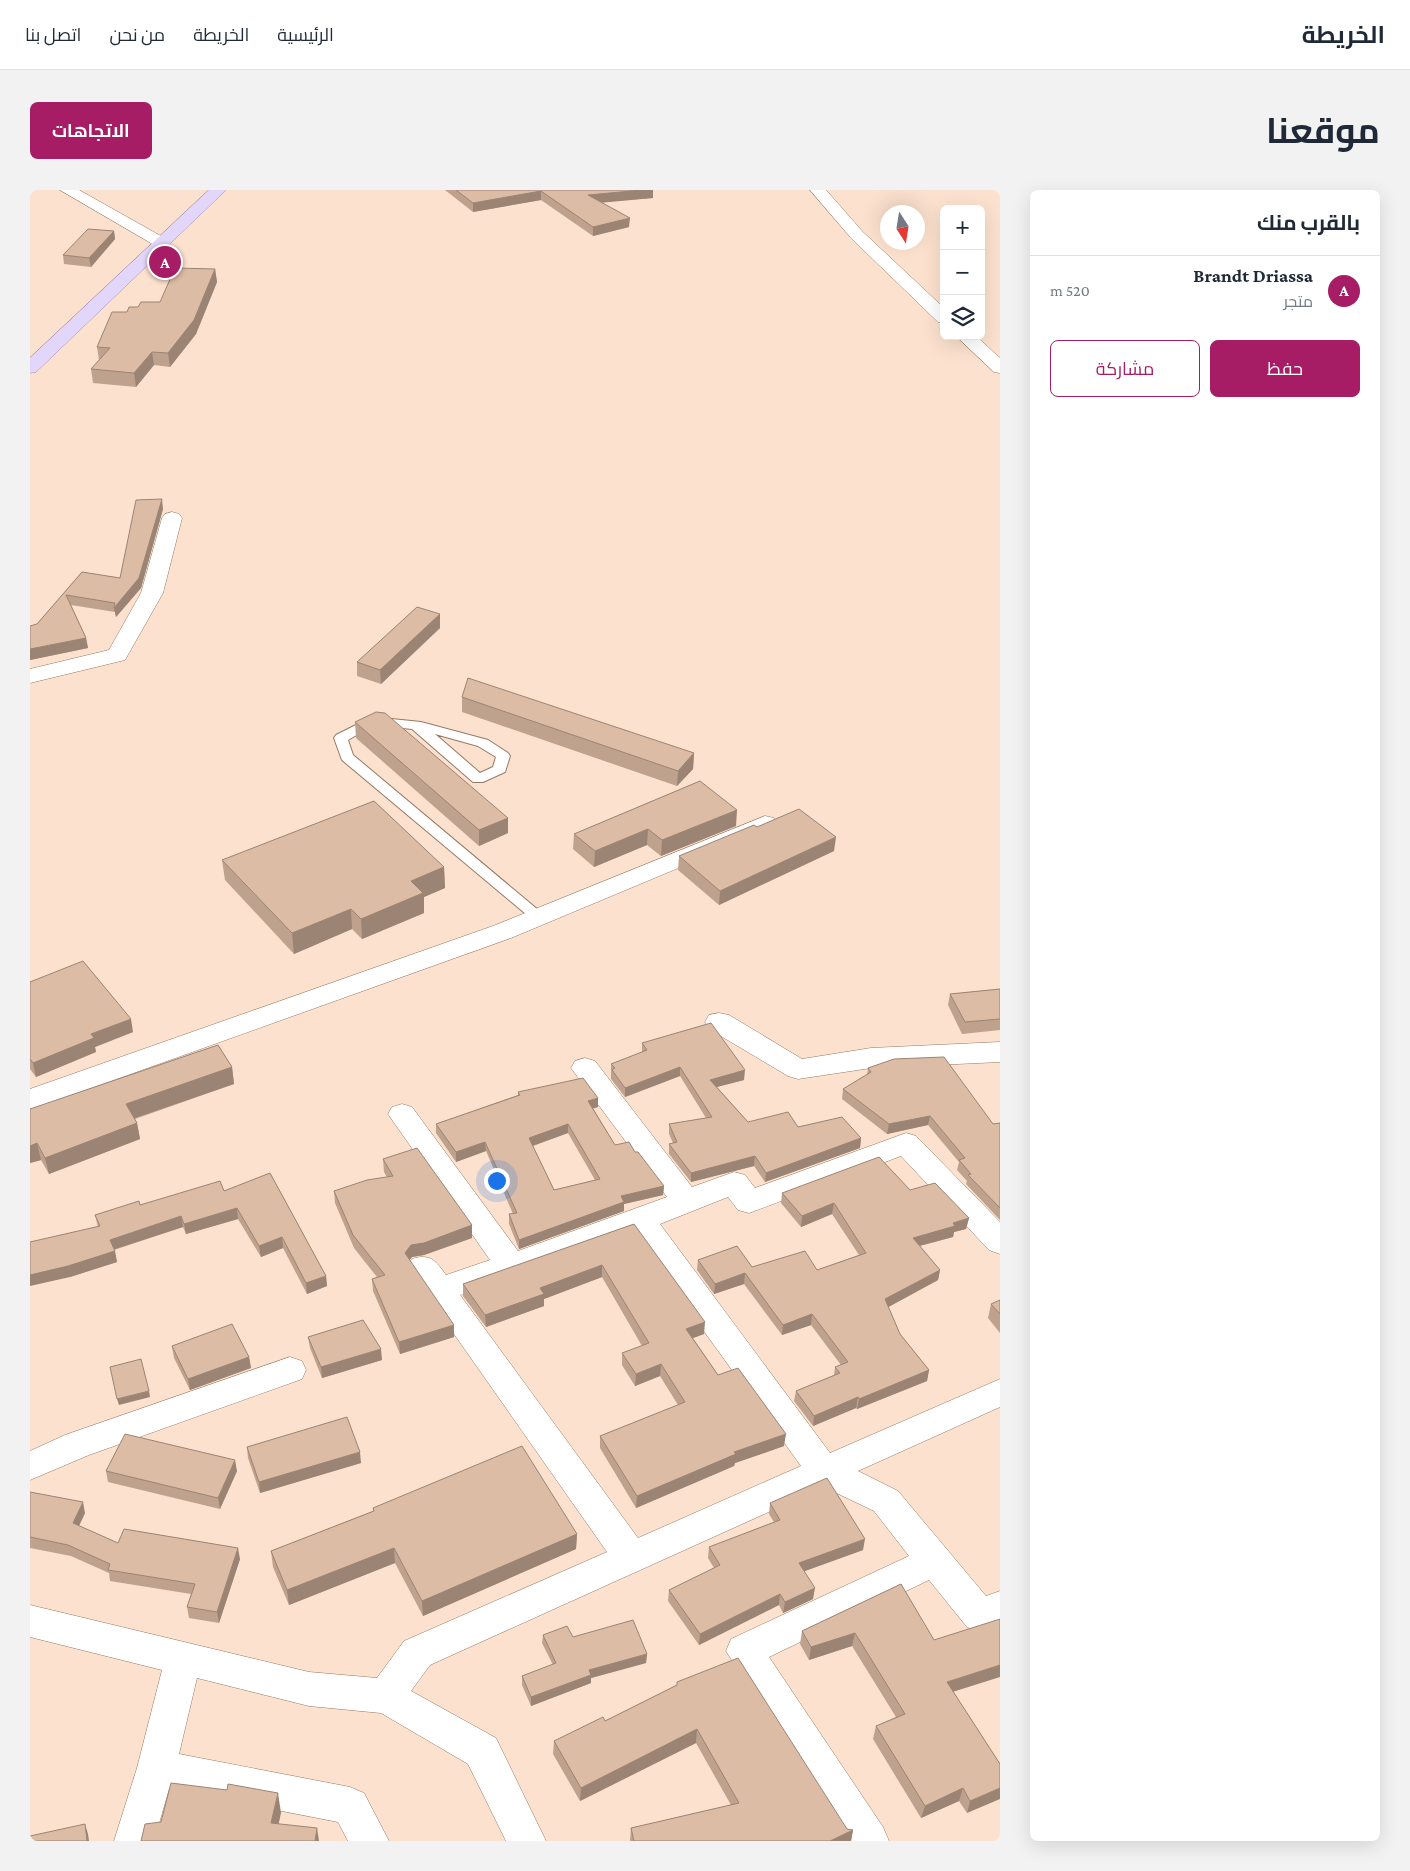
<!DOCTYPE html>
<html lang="ar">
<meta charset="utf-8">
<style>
:root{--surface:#fff;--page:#f2f2f3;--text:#1f2937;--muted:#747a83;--line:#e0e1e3;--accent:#a61d65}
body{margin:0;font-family:"Crimson Pro",Cairo,serif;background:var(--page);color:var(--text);direction:rtl}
.controls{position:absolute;right:15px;top:15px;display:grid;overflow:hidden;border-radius:8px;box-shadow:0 5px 20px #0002}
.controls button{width:45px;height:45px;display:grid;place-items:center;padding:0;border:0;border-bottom:1px solid var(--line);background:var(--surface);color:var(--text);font:25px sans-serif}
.compass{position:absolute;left:850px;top:15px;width:45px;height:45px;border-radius:50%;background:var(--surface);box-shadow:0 5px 20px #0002;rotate:168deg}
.you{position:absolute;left:466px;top:990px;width:18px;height:18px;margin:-12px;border:4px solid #fff;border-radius:50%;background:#1a73e8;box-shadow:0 0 0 8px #1a73e833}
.badge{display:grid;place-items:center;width:32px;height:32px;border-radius:50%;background:var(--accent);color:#fff;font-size:16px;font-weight:700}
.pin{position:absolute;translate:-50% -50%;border:2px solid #fff;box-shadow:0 1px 5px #0006}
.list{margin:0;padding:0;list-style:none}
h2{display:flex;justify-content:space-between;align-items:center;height:65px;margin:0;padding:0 20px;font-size:21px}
h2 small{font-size:16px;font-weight:400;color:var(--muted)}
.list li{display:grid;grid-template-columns:32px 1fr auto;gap:15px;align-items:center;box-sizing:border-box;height:70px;padding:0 20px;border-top:1px solid var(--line)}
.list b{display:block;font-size:19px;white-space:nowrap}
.list p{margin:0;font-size:16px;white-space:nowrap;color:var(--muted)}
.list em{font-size:16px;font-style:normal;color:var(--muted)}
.actions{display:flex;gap:10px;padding:15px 20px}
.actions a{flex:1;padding:11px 0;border:1px solid var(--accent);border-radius:8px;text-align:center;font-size:18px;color:var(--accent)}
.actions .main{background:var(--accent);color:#fff}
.icon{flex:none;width:28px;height:28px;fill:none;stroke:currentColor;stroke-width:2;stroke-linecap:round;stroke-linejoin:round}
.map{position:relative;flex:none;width:970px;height:1651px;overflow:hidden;direction:ltr;border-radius:8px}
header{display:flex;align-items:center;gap:30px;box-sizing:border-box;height:70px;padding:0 25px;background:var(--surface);border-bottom:1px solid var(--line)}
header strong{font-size:24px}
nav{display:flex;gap:28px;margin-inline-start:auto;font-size:18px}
.intro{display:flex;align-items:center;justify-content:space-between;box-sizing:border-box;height:120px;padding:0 30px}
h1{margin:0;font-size:35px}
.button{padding:12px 22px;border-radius:8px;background:var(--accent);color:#fff;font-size:18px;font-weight:700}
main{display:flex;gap:30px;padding:0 30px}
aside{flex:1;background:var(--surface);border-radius:8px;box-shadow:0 5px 20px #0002}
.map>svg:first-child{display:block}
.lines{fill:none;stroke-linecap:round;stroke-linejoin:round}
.service-casing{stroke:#977963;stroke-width:2}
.minor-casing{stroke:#977963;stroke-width:1}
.primary-casing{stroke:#9c8caf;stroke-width:1}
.service{fill:#fff;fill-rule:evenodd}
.minor{fill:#fff;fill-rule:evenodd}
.primary{fill:#e2d7fb;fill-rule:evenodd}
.wall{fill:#bea28e;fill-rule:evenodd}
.shaded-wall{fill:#9b8474}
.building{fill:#ddbca5;stroke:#9b8474;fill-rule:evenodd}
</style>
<header>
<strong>الخريطة</strong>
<nav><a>الرئيسية</a><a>الخريطة</a><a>من نحن</a><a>اتصل بنا</a></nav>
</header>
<div class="intro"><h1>موقعنا</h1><a class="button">الاتجاهات</a></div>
<main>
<aside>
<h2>بالقرب منك<small></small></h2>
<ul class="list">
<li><span class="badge">A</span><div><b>Brandt Driassa</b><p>متجر</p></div><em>520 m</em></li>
</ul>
<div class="actions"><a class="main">حفظ</a><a>مشاركة</a></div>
</aside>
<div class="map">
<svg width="970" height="1651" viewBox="0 0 970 1651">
<rect width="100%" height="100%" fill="#fce1ce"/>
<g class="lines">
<g class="service-casing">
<path id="service" d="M342,527l49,5 67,18 20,13 2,3 -5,16 -22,10h-10l-61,-53 -38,-4 -26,15 5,15 190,159 3,3 -3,3h-10l-191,-160 -8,-22 2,-3zM405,544l43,12 18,11 -3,10 -13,6z"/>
</g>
<g class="minor-casing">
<g id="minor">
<polygon points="30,0 49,0 138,50 140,53 132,58 126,56"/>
<polygon points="780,0 796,0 833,42 914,118 914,133 908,132 821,48"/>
<polygon points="926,146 946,146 970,168 970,183 964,182"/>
<polygon points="142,322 149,324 152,328 133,403 95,470 0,493 0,479 79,460 111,403 132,328 135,324"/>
<polygon points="735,626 744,628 747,633 744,638 481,748 0,920 0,899 463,736"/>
<polygon points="689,823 699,825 772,869 841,858 970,852 970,872 841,878 768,889 758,886 679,839 675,832 679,825"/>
<path d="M555,868l10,3 97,126 42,-15 11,3 10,13 151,-55 10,3 84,86v32l-11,-4 -88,-94 -152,57 -11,-3 -10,-13 -68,27 170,229 170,-74v28l-142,64 40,20 88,105 14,-5v33l-20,8 -13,-5 -38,-47 -160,77 114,170 6,14h-43l-120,-190 5,-12 178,-83 -35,-45 -50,-24 -394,178 -19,26 85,47 50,103h-40l-38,-77 -87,-51 -72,-7 -112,-28 -18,76 171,33 14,6 25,48h-41l-10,-19 -169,-33 -15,52h-40l23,-73 25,-98 -132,-33v-32l279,67 68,6 27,-37 203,-89 -200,-285 5,-8c18,-6 24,2 34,16l44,-15 -102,-146 4,-7 10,-3 10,3 106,144 149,-54 -96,-129 4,-7zM604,1044l167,232 -163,72 -178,-243z"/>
<polygon points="260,1167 272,1171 276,1180 272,1189 59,1265 0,1290 0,1261 35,1245"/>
</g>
</g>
<g class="primary-casing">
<polygon id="primary" points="179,0 196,0 6,182 0,183 0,168"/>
</g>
<use href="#service" class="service"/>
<use href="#minor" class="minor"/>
<use href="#primary" class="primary"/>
</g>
<g class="wall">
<polygon points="415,0 623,0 623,8 571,12 599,37 563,46 511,10 443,22"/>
<polygon points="84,41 85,49 61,77 34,74 33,65"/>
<polygon points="185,79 187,92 166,144 140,177 124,175 106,197 63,193 61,179 69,170 67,157 97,122 108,117 130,112"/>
<polygon points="133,319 111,398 86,427 85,422 41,415 56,448 58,458 0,470 0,436 7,434 52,382 90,388"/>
<polygon points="410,424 410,438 351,494 327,486 327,472"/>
<polygon points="432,507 664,563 663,579 647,596 432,522"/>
<polygon points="325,532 478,643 449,656 326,548"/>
<polygon points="670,591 706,636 631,666 617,655 564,677 543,659 544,644"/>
<polygon points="727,637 804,661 689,715 648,680 649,666"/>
<polygon points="192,670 414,677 415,698 394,707 394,723 332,749 322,739 264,764 195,690"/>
<polygon points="0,792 103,842 65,857 66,862 6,887 0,879"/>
<polygon points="970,799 970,840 932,844 918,815 920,804"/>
<polygon points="612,853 714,890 687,897 718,932 768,937 831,948 830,958 735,992 724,976 661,992 639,964 639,954 643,953 639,944 639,934 676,928 650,886 595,907 581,889 581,874 612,862"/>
<polygon points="202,877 204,894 105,929 107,933 110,949 19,984 11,970 0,973 0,919"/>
<polygon points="838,878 963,934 970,933 970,1030 936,994 937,991 927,980 929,972 898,935 857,944 812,909 813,899 837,885"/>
<path d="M488,902l80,6v9l-5,1 22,37 20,7 29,34 -1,9 -39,9v7l-105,38 -10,-25v-10h4l-27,-63 -30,11 -20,-29v-9l82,-29zM538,943l27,47 -41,10 -21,-44z"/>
<polygon points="353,969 442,1035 442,1048 394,1065 382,1067 379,1070 424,1147 370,1164 343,1101 342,1089 347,1087 324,1058 305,1013 304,1001 357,987 354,982"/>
<polygon points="240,983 296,1086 297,1096 277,1104 253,1058 231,1067 208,1029 156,1044 153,1037 84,1060 87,1072 40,1087 68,1037 65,1025 110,1015 194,1001"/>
<polygon points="880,1000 939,1028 936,1039 924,1042 923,1047 890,1056 910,1080 908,1090 858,1117 870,1144 899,1180 897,1191 827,1219 826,1218 783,1236 764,1211 766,1201 804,1185 805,1177 811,1175 781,1135 752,1145 714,1094 684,1104 667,1080 668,1070 722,1077 787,1080 829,1065 802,1024 771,1037 751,1013 752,1003"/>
<polygon points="604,1034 674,1144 663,1148 688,1185 754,1256 705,1273 704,1276 606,1318 570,1258 570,1246 648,1215 630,1186 605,1196 592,1175 592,1163 612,1156 572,1087 514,1109 514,1116 456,1137 433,1106 433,1094"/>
<polygon points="970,1110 970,1143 958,1128 961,1114"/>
<polygon points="278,1147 352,1170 292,1188 280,1158"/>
<polygon points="142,1156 219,1167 221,1178 160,1200 144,1168"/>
<polygon points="217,1257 331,1273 230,1303 218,1268"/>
<polygon points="76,1281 207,1281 190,1319 78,1292"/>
<polygon points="0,1302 55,1323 49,1336 88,1353 210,1369 189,1433 159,1428 157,1417 161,1404 80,1391 79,1383 41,1366 0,1358"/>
<polygon points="740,1313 833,1360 774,1381 783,1409 753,1423 749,1415 669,1455 638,1411 639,1400 684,1378 678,1368 679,1357 744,1332 739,1324"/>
<polygon points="343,1318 547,1344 546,1359 393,1426 365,1373 259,1415 243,1377 241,1361 343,1321"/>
<polygon points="871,1394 923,1502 970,1574 937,1623 929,1611 891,1628 843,1549 846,1536 866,1527 822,1456 779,1470 770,1454 772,1441"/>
<polygon points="513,1445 543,1447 617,1464 616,1473 561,1488 561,1493 501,1516 492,1495 492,1486 523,1475 512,1453"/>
<polygon points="647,1495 817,1639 823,1640 821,1651 600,1651 601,1638 701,1615 666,1553 550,1611 523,1564 524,1551 575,1531"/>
</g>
<g class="shaded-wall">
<polygon points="612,0 623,0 623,8 558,14 558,5"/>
<polygon points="511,1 511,10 443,22 443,13"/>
<polygon points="600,28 599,37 563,46 563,37"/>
<polygon points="84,41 85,49 61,77 59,68"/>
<polygon points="185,79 187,92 166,144 140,177 138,163"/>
<polygon points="122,162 124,175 106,197 104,183"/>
<polygon points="132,309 133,319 111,398 86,427 84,418"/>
<polygon points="410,424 410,438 351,494 350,480"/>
<polygon points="56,448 58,458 0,470 0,459"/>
<polygon points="664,563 663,579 647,596 648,581"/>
<polygon points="707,620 706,636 631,666 632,650"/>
<polygon points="478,628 478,643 449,656 449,640"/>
<polygon points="618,639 617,655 564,677 565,661"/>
<polygon points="806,647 804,661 689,715 690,701"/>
<polygon points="414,677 415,698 394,707 394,723 332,749 331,729 381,691"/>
<polygon points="321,719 322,739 264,764 262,743"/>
<polygon points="101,829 103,842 65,857 66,862 6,887 3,873 61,844"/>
<polygon points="202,877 204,894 99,930 96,914"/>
<polygon points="650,877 650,886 595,907 595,898"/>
<polygon points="715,880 714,890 679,899 680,890"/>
<polygon points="568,908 568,917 558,920 558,911"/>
<polygon points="900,926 898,935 857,944 859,934"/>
<polygon points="107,933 110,949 19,984 15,968"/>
<polygon points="538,934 538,943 499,957 499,948"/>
<polygon points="831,948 830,958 735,992 736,983"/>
<polygon points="455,952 456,961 426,972 426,962"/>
<polygon points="7,953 11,970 0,973 0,956"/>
<polygon points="725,966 724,976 661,992 661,983"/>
<polygon points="634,996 633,1005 594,1014 594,1021 489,1059 489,1050 591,1006"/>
<polygon points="804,1013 802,1024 771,1037 772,1026"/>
<polygon points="207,1018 208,1029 156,1044 154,1034"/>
<polygon points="151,1026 153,1037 82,1060 80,1050"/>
<polygon points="939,1028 936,1039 924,1042 923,1047 881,1058 883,1048 923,1033"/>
<polygon points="442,1035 442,1048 394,1065 382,1067 375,1076 375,1063 381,1055"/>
<polygon points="252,1047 253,1058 231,1067 229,1056"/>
<polygon points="85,1061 87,1072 40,1087 0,1096 0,1085"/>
<polygon points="572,1075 572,1087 514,1109 514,1116 456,1137 455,1125 510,1098"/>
<polygon points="910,1080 908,1090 853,1120 855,1109"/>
<polygon points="715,1083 714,1094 684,1104 685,1094"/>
<polygon points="296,1086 297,1096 277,1104 276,1093"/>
<polygon points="782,1124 781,1135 752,1145 753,1135"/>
<polygon points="675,1132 674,1144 655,1151 656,1139"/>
<polygon points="424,1135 424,1147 370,1164 369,1152"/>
<polygon points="351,1159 352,1170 292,1188 291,1177"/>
<polygon points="219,1167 221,1178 160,1200 158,1189"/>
<polygon points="631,1174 630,1186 605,1196 606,1184"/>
<polygon points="899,1180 897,1191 827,1219 829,1209"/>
<polygon points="119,1201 120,1207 89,1215 87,1209"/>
<polygon points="828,1207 826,1218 783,1236 784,1226"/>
<polygon points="756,1244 754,1256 705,1273 704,1276 606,1318 607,1306 704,1262"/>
<polygon points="330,1262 331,1273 230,1303 229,1292"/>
<polygon points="205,1270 207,1281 190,1319 188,1308"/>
<polygon points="53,1312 55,1323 45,1344 43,1333"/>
<polygon points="547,1344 546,1359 393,1426 392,1411"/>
<polygon points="835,1349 833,1360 767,1384 769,1373"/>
<polygon points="208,1358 210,1369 189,1433 187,1422"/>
<polygon points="364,1358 365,1373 259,1415 257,1400"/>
<polygon points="785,1398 783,1409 753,1423 755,1412"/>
<polygon points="750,1404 749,1415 669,1455 670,1444"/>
<polygon points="825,1443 822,1456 779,1470 781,1457"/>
<polygon points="617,1464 616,1473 561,1488 561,1493 501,1516 501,1507 559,1480"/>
<polygon points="970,1475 970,1487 913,1505 917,1492"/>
<polygon points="667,1539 666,1553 550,1611 551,1598"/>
<polygon points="933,1598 929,1611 891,1628 895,1616"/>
<polygon points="970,1598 970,1609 937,1623 940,1611"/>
<polygon points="248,1603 251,1623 245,1651 241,1633"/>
<polygon points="55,1634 58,1644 59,1651 57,1651"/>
<polygon points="287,1638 289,1651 285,1651"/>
<polygon points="823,1640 821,1651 800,1651"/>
</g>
<g class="building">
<polygon points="426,0 612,0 558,5 600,28 563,37 511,1 443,13"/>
<polygon points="58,39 84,41 59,68 33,65"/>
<polygon points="145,78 185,79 164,130 138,163 122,162 104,183 61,179 80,158 67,157 82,122 97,122 99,117 108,117 111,112 130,112"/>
<polygon points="132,309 109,388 84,418 85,413 36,405 56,448 0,459 0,436 7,434 52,382 90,388 106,310"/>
<polygon points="387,417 410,424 350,480 327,472"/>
<polygon points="438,488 664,563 648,581 432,507"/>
<polygon points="346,522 355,523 478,628 449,640 325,532"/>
<polygon points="670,591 707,620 632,650 618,639 565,661 544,644"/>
<polygon points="344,611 414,677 381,691 393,703 331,729 321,719 262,743 192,670"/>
<polygon points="769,619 806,647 690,701 649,666 724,635 727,637"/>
<polygon points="53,771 101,829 61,844 64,848 3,873 0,869 0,792"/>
<polygon points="970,799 970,829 935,832 920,804"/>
<polygon points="681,833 715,880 680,890 718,932 758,922 768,937 812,927 831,948 736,983 725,966 661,983 639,954 647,952 639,934 682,927 650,877 595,898 582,880 585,878 581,874 617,860 612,853"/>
<polygon points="188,855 202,877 96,914 107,933 15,968 7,953 0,956 0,919"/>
<polygon points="914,867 963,934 970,933 970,1018 938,985 941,984 929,970 935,968 900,926 859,934 813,899 841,882 838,878 864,869"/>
<path d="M553,888l15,20 -10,3 27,44 14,-3 6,10h3l26,34 -43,10 3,6 -105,38 -10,-26 8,-1 -32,-71 -29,10 -20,-28 84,-29 -2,-3zM538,934l32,55 -46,11 -25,-52z"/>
<polygon points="387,958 442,1035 394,1053 381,1055 375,1063 424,1135 369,1152 342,1089 355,1085 323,1045 304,1001 337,990 363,986 353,969"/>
<polygon points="849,967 880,1000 905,993 939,1028 923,1033 925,1036 883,1048 910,1080 855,1109 870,1144 899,1180 829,1209 828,1207 784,1226 766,1201 810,1183 805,1177 818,1172 782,1124 753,1135 715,1083 685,1094 668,1070 707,1056 722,1077 775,1061 787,1080 836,1063 804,1013 772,1026 752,1003"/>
<polygon points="240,983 296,1086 276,1093 252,1047 229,1056 207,1018 154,1034 151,1026 80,1050 85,1061 38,1076 0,1085 0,1052 70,1036 65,1025 109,1011 110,1015 190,991 194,1001"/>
<polygon points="604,1034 675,1132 656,1139 688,1185 708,1178 756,1244 704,1262 706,1264 607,1306 570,1246 655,1212 631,1174 606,1184 592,1163 619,1153 572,1075 510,1098 514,1104 455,1125 433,1094"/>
<polygon points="970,1110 970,1124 961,1114"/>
<polygon points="333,1130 351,1159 291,1177 278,1147"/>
<polygon points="202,1134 219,1167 158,1189 142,1156"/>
<polygon points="111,1169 119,1201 87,1209 80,1177"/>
<polygon points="317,1227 330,1262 229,1292 217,1257"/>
<polygon points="95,1244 205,1270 188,1308 76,1281"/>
<polygon points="492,1256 547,1344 392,1411 364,1358 257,1400 241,1361 344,1321 343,1318"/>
<polygon points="797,1288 835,1349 769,1373 785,1398 755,1412 750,1404 670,1444 639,1400 690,1375 679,1357 750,1330 740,1313"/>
<polygon points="0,1302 53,1312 43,1333 88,1353 94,1339 208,1358 187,1422 157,1417 165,1394 78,1380 80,1374 38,1355 0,1347"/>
<polygon points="871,1394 904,1450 970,1429 970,1475 917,1492 970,1574 970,1598 940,1611 933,1598 895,1616 846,1536 875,1524 825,1443 781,1457 772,1441"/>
<polygon points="603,1430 617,1464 559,1480 561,1485 501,1507 492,1486 526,1473 513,1445 537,1436 543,1447"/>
<polygon points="708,1468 817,1639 823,1640 800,1651 604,1651 601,1638 709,1613 667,1539 551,1598 524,1551 573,1527 575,1531 647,1495 647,1492"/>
<polygon points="141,1593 197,1600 198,1594 248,1603 241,1633 287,1638 285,1651 111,1651 115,1634 131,1632"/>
<polygon points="55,1634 57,1651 0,1651 0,1646"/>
</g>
</svg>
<div class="controls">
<button>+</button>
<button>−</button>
<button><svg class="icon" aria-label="layers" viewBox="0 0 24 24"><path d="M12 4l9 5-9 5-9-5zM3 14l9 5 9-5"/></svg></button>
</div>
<svg class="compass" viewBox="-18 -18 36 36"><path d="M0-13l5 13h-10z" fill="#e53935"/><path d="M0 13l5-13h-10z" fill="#747a83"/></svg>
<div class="you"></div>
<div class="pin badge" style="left:135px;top:72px">A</div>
</div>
</main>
